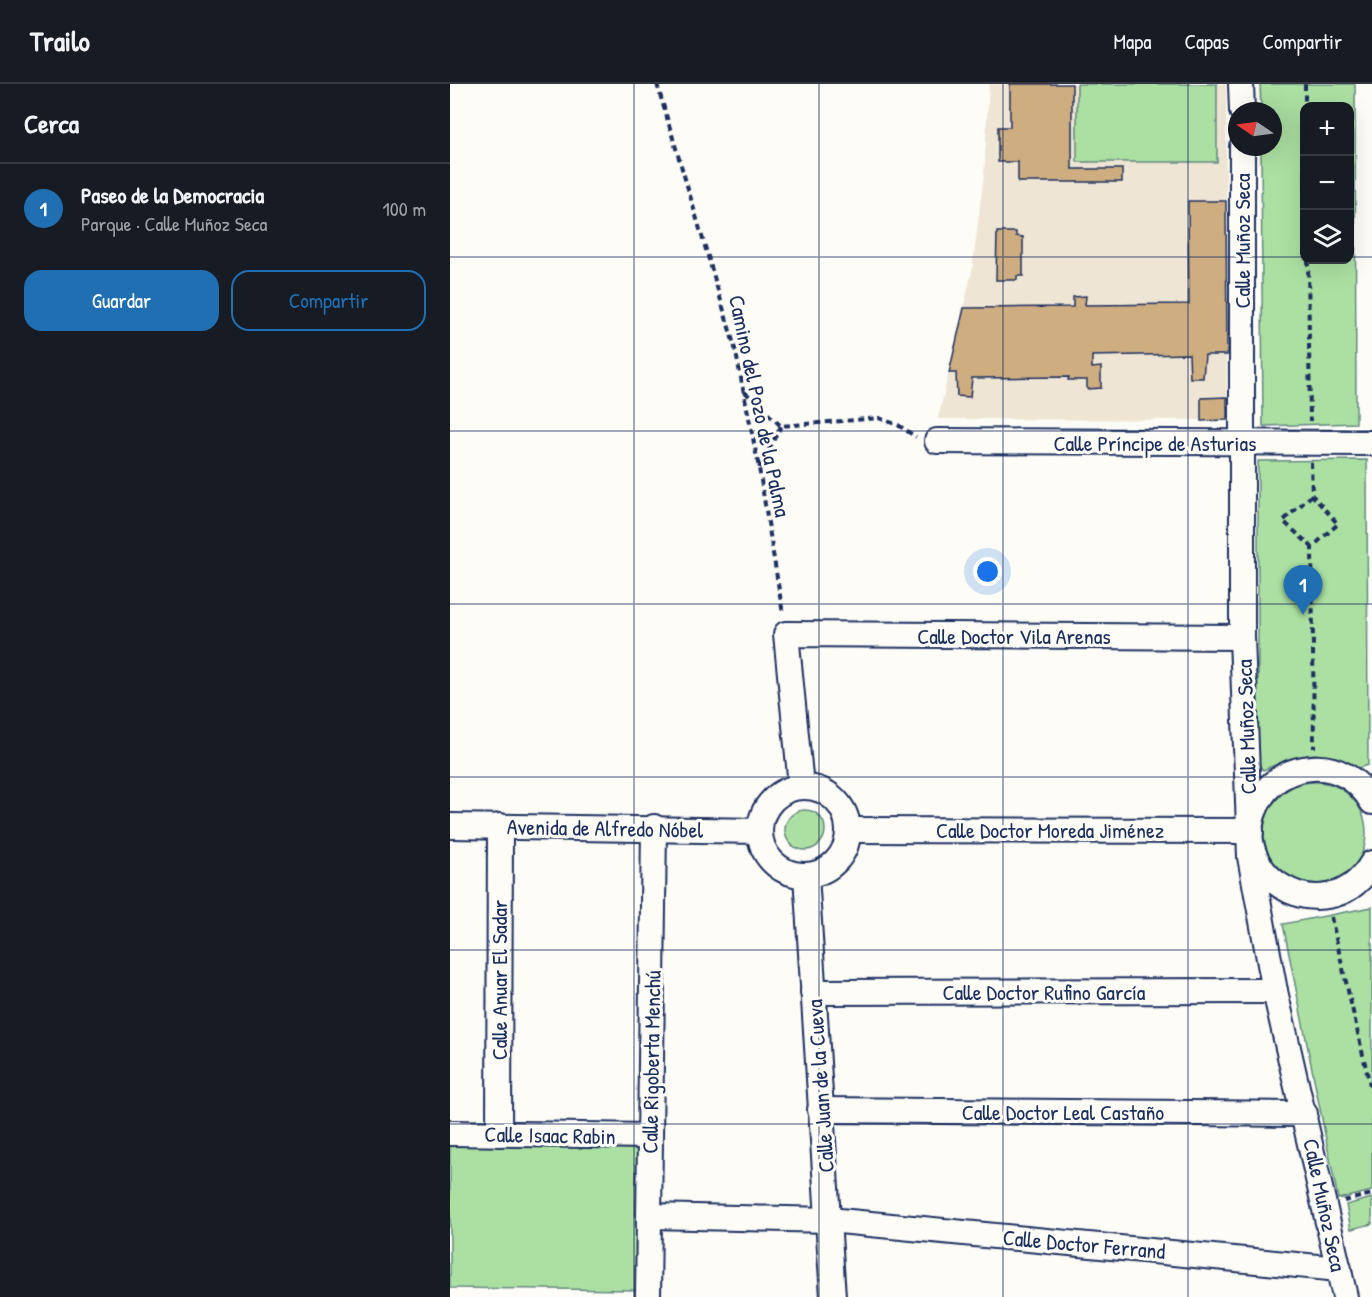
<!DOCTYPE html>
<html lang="es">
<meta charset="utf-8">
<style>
:root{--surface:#171b24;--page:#20242c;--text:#f1f3f6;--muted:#9ea1a6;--line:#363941;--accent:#1f6fb2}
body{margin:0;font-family:"Patrick Hand",sans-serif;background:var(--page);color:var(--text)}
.controls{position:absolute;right:18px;top:18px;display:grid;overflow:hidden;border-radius:12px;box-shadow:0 6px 24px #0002}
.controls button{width:54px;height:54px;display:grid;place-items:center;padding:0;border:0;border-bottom:2px solid var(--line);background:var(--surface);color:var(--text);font:30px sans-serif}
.compass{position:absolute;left:778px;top:18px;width:54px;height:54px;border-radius:50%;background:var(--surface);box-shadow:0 6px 24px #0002;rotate:283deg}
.you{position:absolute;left:538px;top:488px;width:21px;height:21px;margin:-15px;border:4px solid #fff;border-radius:50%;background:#1a73e8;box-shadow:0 0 0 9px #1a73e833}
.badge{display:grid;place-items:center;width:39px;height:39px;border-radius:50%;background:var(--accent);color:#fff;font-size:20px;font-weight:700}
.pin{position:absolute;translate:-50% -50px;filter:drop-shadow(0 2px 3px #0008)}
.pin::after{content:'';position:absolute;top:32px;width:21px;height:18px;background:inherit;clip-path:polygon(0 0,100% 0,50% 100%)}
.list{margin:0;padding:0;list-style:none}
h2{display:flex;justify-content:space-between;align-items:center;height:78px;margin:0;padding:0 24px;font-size:26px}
h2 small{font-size:20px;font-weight:400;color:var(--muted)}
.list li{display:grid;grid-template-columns:39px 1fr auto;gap:18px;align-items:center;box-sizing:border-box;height:90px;padding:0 24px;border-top:2px solid var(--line)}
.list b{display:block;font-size:22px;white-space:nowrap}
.list p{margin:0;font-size:20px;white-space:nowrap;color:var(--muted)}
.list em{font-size:20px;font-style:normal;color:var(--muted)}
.actions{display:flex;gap:12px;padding:18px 24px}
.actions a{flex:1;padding:14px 0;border:2px solid var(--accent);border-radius:18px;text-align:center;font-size:21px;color:var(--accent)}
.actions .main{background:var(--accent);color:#fff}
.icon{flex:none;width:33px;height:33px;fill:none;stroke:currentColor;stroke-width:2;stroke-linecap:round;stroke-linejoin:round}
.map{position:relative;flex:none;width:922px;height:1213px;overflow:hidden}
header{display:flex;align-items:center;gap:36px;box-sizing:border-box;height:84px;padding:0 30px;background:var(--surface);border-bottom:2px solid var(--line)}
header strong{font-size:28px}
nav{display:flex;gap:33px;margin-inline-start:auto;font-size:21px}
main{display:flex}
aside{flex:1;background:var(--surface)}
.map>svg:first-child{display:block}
.built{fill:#efe5d4}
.green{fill:#ace0a2;stroke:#648880;stroke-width:1.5;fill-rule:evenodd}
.building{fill:#ceae81;stroke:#1b2f5e;stroke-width:1.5}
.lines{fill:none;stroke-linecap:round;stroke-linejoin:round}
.street-casing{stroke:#1b2f5e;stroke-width:28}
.path{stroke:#1b2f5e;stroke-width:4;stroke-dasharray:6 4.5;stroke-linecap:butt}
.street{stroke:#fdfcf7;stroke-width:24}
.grid{fill:none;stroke:#1b2f5e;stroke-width:1.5;stroke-opacity:0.55}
.labels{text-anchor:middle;stroke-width:6;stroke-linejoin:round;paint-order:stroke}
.street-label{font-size:22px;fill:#1b2f5e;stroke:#fdfcf7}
</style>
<header>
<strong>Trailo</strong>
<nav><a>Mapa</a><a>Capas</a><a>Compartir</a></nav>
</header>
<main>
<aside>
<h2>Cerca<small></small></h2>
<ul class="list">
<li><span class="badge">1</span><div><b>Paseo de la Democracia</b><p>Parque · Calle Muñoz Seca</p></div><em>100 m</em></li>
</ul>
<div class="actions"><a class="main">Guardar</a><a>Compartir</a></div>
</aside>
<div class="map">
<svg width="922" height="1213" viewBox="0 0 922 1213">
<rect width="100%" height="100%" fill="#fdfcf7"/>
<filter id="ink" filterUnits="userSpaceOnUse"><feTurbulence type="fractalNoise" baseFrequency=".0167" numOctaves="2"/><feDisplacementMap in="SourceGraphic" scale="12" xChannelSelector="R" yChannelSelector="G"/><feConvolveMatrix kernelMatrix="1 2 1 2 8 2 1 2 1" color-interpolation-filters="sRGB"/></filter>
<g filter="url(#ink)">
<polygon class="built" points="539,0 776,0 777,336 488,335 522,187 534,91"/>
<g class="green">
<rect x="627" y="0" width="140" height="78"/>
<path d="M810,0h95l1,339 -93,3 -2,-279h12v-36h-12zM854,22h46v154h-46z"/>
<polygon points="917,376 918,681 908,684 883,673 864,670 841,674 813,686 808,679 808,377"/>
<circle cx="865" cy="749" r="51"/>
<circle cx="355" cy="746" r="20"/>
<polygon points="922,823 922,1107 888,1115 833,840"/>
<polygon points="0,1060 192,1063 188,1206 0,1204"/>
<polygon points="922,1114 922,1140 901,1145 896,1121"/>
</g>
<g class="building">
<polygon points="560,0 622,0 622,85 672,85 672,98 568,98 568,78 548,78 548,43 560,43"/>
<polygon points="738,117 776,117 777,271 755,271 753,294 740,294 739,270 642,272 642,284 651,283 651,304 637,305 637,296 618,296 619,293 522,294 520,313 507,312 506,289 499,289 514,224 623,223 623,213 636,212 635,221 739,220"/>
<polygon points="547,148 566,148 566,152 573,153 573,192 567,192 567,196 546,196"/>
<polygon points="777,313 777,336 751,337 751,314"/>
</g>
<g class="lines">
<g class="street-casing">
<g id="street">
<polyline points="791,0 792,27"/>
<polyline points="792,63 792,553 800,773 825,907 895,1213"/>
<polyline points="487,357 922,359"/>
<polyline points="351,702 336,550 792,553"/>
<circle cx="354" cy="747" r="44"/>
<path d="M922,718c-13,-22 -35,-36 -60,-34 -20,1 -39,11 -50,28 -48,74 64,145 110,67"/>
<polyline points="0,742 310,747"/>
<polyline points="399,746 801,747"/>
<polyline points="356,791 383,1213"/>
<polyline points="363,908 825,907"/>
<polyline points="370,1026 855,1030"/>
<polyline points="0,1049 200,1052"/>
<polyline points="49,1050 50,742"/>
<polyline points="200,1132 379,1136 889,1185"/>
<polyline points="198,1213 204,743"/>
</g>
</g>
<g class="path">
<polyline points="207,0 285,264 309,384 333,530"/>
<polyline points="855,0 855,22"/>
<polyline points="858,176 860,337"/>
<polyline points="295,308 331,342 429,334 448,341 466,353"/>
<polyline points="861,378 862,411 888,440 862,463 864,664"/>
<polyline points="309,384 331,342"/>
<polyline points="862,411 833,437 862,463"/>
<polyline points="881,833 922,1010"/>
<polyline points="894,1117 922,1110"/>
</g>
<use href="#street" class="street"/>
</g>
</g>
<path class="grid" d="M184,0v1213M369,0v1213M553,0v1213M738,0v1213M0,173h854M900,173h22M0,347h922M0,520h922M0,693h922M0,866h922M0,1040h922"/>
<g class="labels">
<g class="street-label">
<text transform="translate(792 157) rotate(-90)" y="8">Calle Muñoz Seca</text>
<text transform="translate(310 322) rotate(78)" y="8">Camino del Pozo de la Palma</text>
<text x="705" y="367">Calle Príncipe de Asturias</text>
<text x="564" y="560">Calle Doctor Vila Arenas</text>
<text transform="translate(796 643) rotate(-92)" y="8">Calle Muñoz Seca</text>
<text transform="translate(155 744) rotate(1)" y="8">Avenida de Alfredo Nóbel</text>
<text x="600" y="754">Calle Doctor Moreda Jiménez</text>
<text transform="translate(49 896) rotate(-90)" y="8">Calle Anuar El Sadar</text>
<text x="594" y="916">Calle Doctor Rufino García</text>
<text transform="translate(201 978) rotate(-89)" y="8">Calle Rigoberta Menchú</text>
<text transform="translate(370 1002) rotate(-94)" y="8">Calle Juan de la Cueva</text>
<text x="613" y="1036">Calle Doctor Leal Castaño</text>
<text transform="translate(100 1051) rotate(1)" y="8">Calle Isaac Rabin</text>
<text transform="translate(875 1121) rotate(78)" y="8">Calle Muñoz Seca</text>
<text transform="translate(634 1160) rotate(5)" y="8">Calle Doctor Ferrand</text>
</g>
</g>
</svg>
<div class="controls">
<button>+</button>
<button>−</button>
<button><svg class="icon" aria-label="layers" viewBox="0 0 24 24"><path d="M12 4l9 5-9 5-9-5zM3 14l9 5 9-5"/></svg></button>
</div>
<svg class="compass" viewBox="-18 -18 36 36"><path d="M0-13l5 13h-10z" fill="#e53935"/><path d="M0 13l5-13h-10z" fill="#9ea1a6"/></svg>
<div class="you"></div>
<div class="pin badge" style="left:853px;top:531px">1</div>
</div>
</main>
